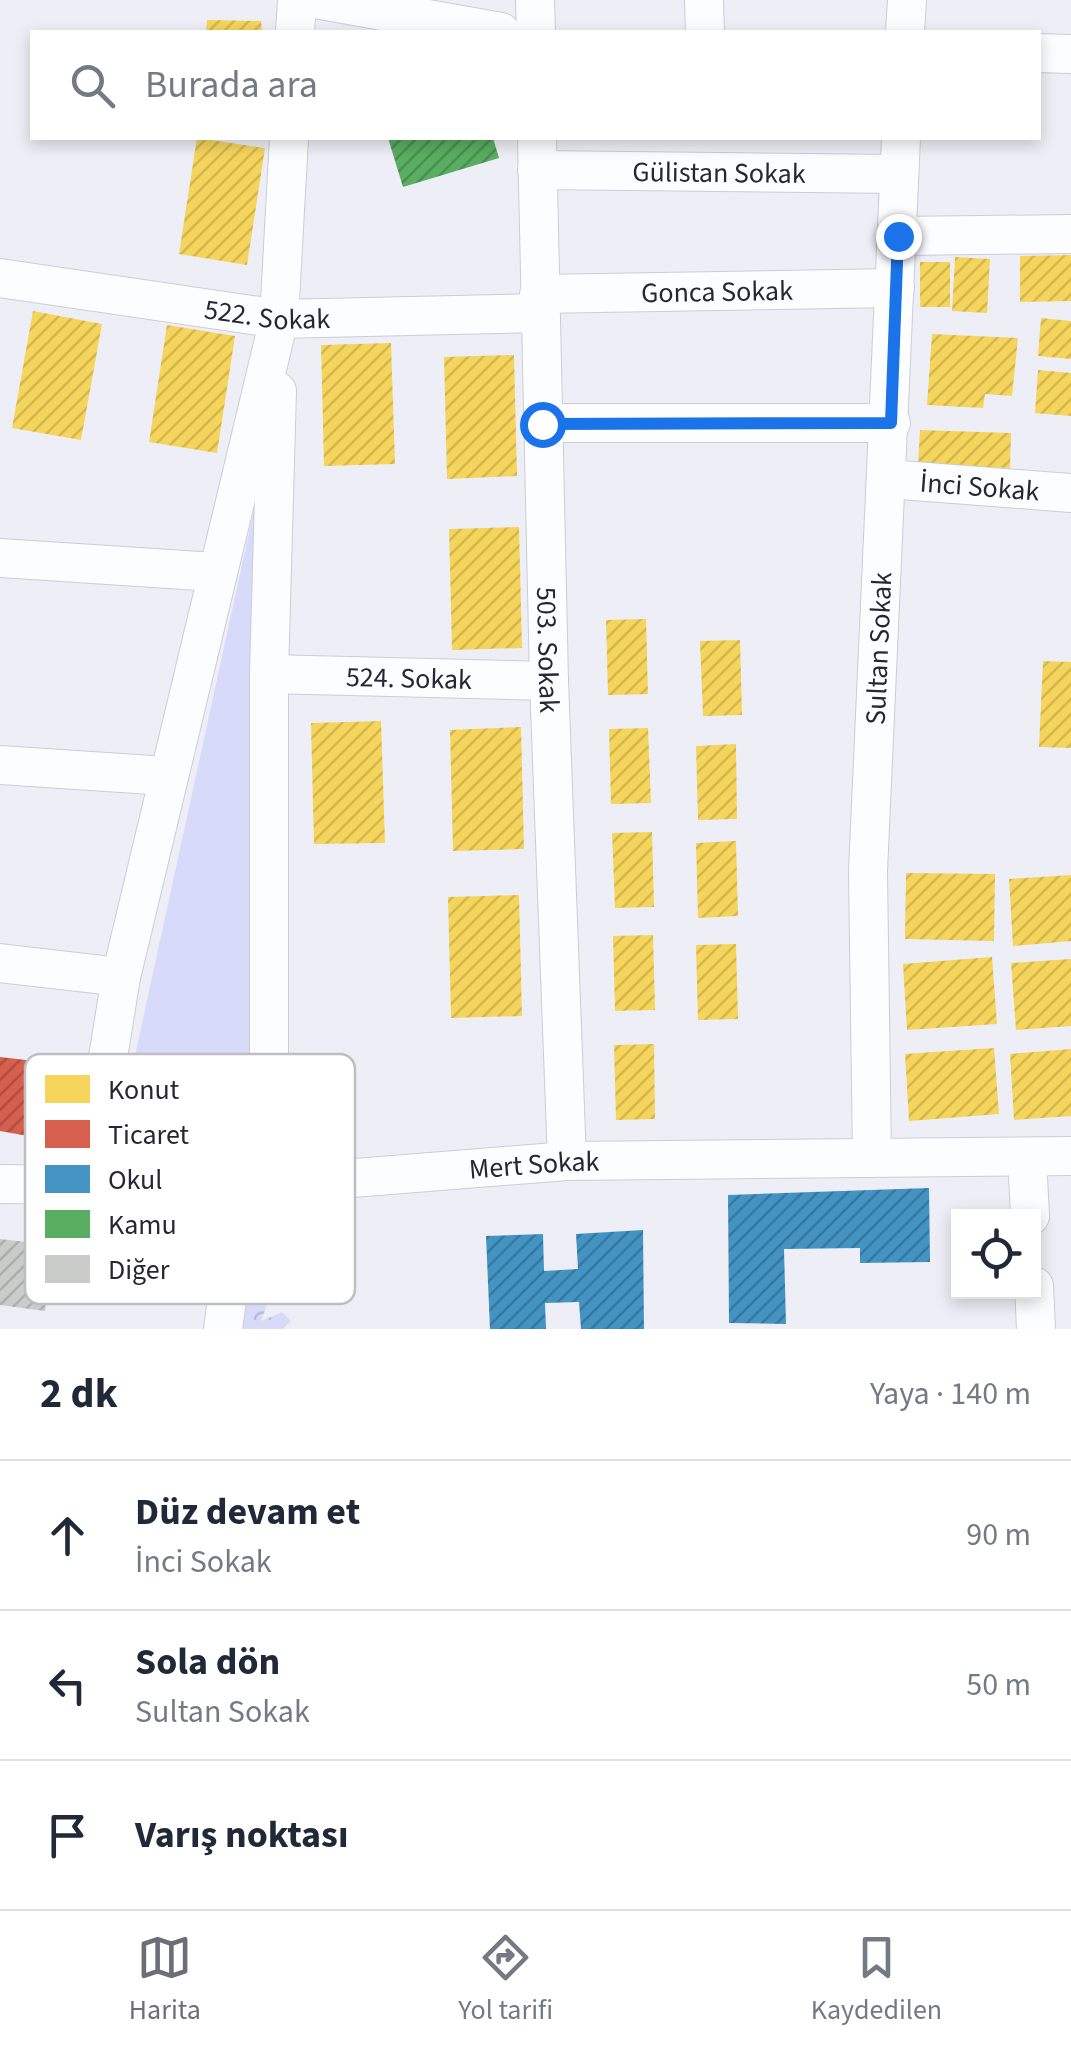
<!DOCTYPE html>
<html lang="tr">
<meta charset="utf-8">
<style>
:root{--surface:#fff;--page:#f6f6f7;--text:#1f2937;--muted:#747a83;--line:#e0e1e3;--accent:#6d6d78}
body{margin:0;font-family:"Source Sans 3",sans-serif;background:var(--page);color:var(--text)}
.controls{position:absolute;right:30px;bottom:30px;display:grid;overflow:hidden;border-radius:0px;box-shadow:0 5px 15px #0003}
.controls button{width:90px;height:90px;display:grid;place-items:center;padding:0;border:0;border-bottom:2px solid var(--line);background:var(--surface);color:var(--text);font:50px sans-serif}
.stop{position:absolute;width:30px;height:30px;margin:-22px;border:8px solid #1a73e8;border-radius:50%;background:#fff}
.stop.end{background:#1a73e8;border-color:#fff;box-shadow:0 2px 10px #0008}
.list{margin:0;padding:0;list-style:none}
h2{display:flex;justify-content:space-between;align-items:center;height:130px;margin:0;padding:0 40px;font-size:42px}
h2 small{font-size:32px;font-weight:400;color:var(--muted)}
.list li{display:grid;grid-template-columns:65px 1fr auto;gap:30px;align-items:center;box-sizing:border-box;height:150px;padding:0 40px;border-top:2px solid var(--line)}
.list b{display:block;font-size:38px;white-space:nowrap}
.list p{margin:0;font-size:32px;white-space:nowrap;color:var(--muted)}
.list em{font-size:32px;font-style:normal;color:var(--muted)}
.icon{flex:none;width:55px;height:55px;fill:none;stroke:currentColor;stroke-width:2;stroke-linecap:round;stroke-linejoin:round}
.map{position:relative;flex:none;width:1071px;height:1329px;overflow:hidden}
.search{position:absolute;background:var(--surface);box-shadow:0 5px 15px #0003;left:30px;right:30px;top:30px;height:110px;display:flex;align-items:center;gap:25px;box-sizing:border-box;padding:0 35px;border-radius:0px;color:var(--muted);font-size:38px}
.sheet{height:580px;background:var(--surface)}
nav{display:flex;justify-content:space-around;align-items:center;box-sizing:border-box;height:140px;border-top:2px solid var(--line);background:var(--surface);font-size:28px;color:var(--muted)}
nav a{display:grid;justify-items:center;gap:5px}
nav .on{color:var(--accent)}
.map>svg:first-child{display:block}
.green{fill:#d8dafa}
.forest{fill:url(#forest-crowns)}
.homes{fill:url(#homes-hatch)}
.shops{fill:url(#shops-hatch)}
.schools{fill:url(#schools-hatch)}
.public{fill:url(#public-hatch)}
.building{fill:url(#building-hatch)}
.lines{fill:none;stroke-linecap:round;stroke-linejoin:round}
.minor-casing{stroke:#ccccd6;stroke-width:40}
.minor{stroke:#fcfdfe;stroke-width:38}
.route{stroke:#1a73e8;stroke-width:12}
.labels{text-anchor:middle;stroke-width:10;stroke-linejoin:round;paint-order:stroke}
.street-label{font-size:28px;fill:#272734;stroke:#fff}
.key{fill:#fff;stroke:#bebec2;stroke-width:2.5}
.key-label{font-size:28px;fill:#272734}
</style>
<div class="map">
<svg width="1071" height="1329" viewBox="0 0 1071 1329">
<defs>
<pattern id="forest-crowns" width="20" height="18" patternUnits="userSpaceOnUse" patternTransform="scale(2.5)"><rect width="20" height="18" fill="#d8dafa"/><path d="M2 6a3 3 0 1 1 6 0M12 15a3 3 0 1 1 6 0" fill="none" stroke="#b9bbd7"/></pattern>
<pattern id="homes-hatch" width="6" height="6" patternUnits="userSpaceOnUse" patternTransform="scale(2.5)"><rect width="6" height="6" fill="#f6d55c"/><path d="M-1 1l2-2M0 6l6-6M5 7l2-2" fill="none" stroke="#d3b751"/></pattern>
<pattern id="shops-hatch" width="6" height="6" patternUnits="userSpaceOnUse" patternTransform="scale(2.5)"><rect width="6" height="6" fill="#d6604d"/><path d="M-1 1l2-2M0 6l6-6M5 7l2-2" fill="none" stroke="#ae4f41"/></pattern>
<pattern id="schools-hatch" width="6" height="6" patternUnits="userSpaceOnUse" patternTransform="scale(2.5)"><rect width="6" height="6" fill="#4393c3"/><path d="M-1 1l2-2M0 6l6-6M5 7l2-2" fill="none" stroke="#38789f"/></pattern>
<pattern id="public-hatch" width="6" height="6" patternUnits="userSpaceOnUse" patternTransform="scale(2.5)"><rect width="6" height="6" fill="#5aae61"/><path d="M-1 1l2-2M0 6l6-6M5 7l2-2" fill="none" stroke="#4a8e51"/></pattern>
<pattern id="building-hatch" width="6" height="6" patternUnits="userSpaceOnUse" patternTransform="scale(2.5)"><rect width="6" height="6" fill="#c9ccc9"/><path d="M-1 1l2-2M0 6l6-6M5 7l2-2" fill="none" stroke="#adafad"/></pattern>
</defs>
<rect width="100%" height="100%" fill="#eeeff6"/>
<polygon class="green" points="267,491 249,1147 241,1159 122,1162 117,1160 115,1147 257,496"/>
<polygon class="forest" points="248,1290 269,1299 261,1321 282,1312 291,1321 283,1329 225,1329 232,1298"/>
<g class="homes">
<polygon points="207,20 261,21 262,32 206,32"/>
<polygon points="197,138 265,148 247,265 179,254"/>
<polygon points="1071,255 1071,301 1020,302 1020,256"/>
<polygon points="955,257 990,259 987,313 952,311"/>
<rect x="920" y="262" width="30" height="45"/>
<polygon points="33,311 102,324 81,440 12,428"/>
<polygon points="1041,318 1071,321 1071,359 1038,356"/>
<polygon points="167,325 235,336 217,453 149,442"/>
<polygon points="932,334 1018,338 1012,396 985,394 983,408 927,405"/>
<polygon points="391,343 395,464 324,466 321,345"/>
<polygon points="514,355 517,476 447,479 444,357"/>
<polygon points="1038,370 1071,373 1071,416 1035,413"/>
<polygon points="920,430 1011,433 1010,468 918,465"/>
<polygon points="519,527 522,648 452,650 449,529"/>
<polygon points="646,619 648,694 608,695 606,620"/>
<polygon points="740,640 742,715 703,716 700,641"/>
<polygon points="1043,661 1071,662 1071,748 1039,747"/>
<polygon points="381,721 385,843 314,844 311,723"/>
<polygon points="521,727 524,849 453,851 450,730"/>
<polygon points="648,728 651,803 611,804 609,729"/>
<polygon points="736,744 737,819 698,820 696,746"/>
<polygon points="652,832 654,907 615,908 612,833"/>
<polygon points="736,841 738,916 698,918 696,843"/>
<polygon points="906,873 995,874 994,941 905,939"/>
<polygon points="1071,875 1071,941 1013,946 1009,879"/>
<polygon points="519,895 522,1016 451,1018 448,897"/>
<polygon points="653,935 655,1010 615,1011 613,936"/>
<polygon points="736,944 738,1019 698,1020 696,945"/>
<polygon points="992,957 997,1024 907,1030 903,964"/>
<polygon points="1071,959 1071,1026 1016,1030 1011,963"/>
<polygon points="654,1044 655,1119 616,1120 614,1045"/>
<polygon points="994,1048 999,1114 909,1121 905,1054"/>
<polygon points="1071,1049 1071,1116 1014,1120 1010,1054"/>
</g>
<polygon class="shops" points="0,1057 69,1065 56,1141 0,1131"/>
<g class="schools">
<polygon points="929,1188 930,1262 860,1263 860,1248 784,1249 786,1324 729,1323 728,1195"/>
<polygon points="643,1230 644,1329 581,1329 579,1302 545,1303 546,1329 490,1329 486,1236 543,1234 544,1271 578,1269 576,1234"/>
</g>
<polygon class="public" points="388,138 493,138 499,158 403,187"/>
<polygon class="building" points="0,1239 53,1245 45,1311 0,1305"/>
<g class="lines">
<g class="minor-casing">
<g id="minor">
<polyline points="321,0 501,32"/>
<polyline points="535,0 536,32"/>
<polyline points="704,0 705,32"/>
<polyline points="295,32 297,0"/>
<polyline points="905,32 907,0"/>
<polyline points="1038,53 1071,54"/>
<path id="s1" d="M537,138l12,543 18,480"/>
<path id="s2" d="M537,170l362,4"/>
<polyline points="898,236 1071,234"/>
<path id="s3" d="M0,278l279,41 260,-6"/>
<path id="s4" d="M539,294l356,-6"/>
<polyline points="542,423 891,423"/>
<path id="s5" d="M888,479l183,14"/>
<polyline points="0,558 215,572"/>
<path id="s6" d="M269,674l280,7"/>
<polyline points="0,765 167,776"/>
<polyline points="0,963 121,977"/>
<polyline points="1027,1157 1030,1216"/>
<path id="s7" d="M872,1158l-4,-287 33,-733"/>
<path id="s8" d="M0,1184l242,3 325,-26 504,-5"/>
<polyline points="269,1184 269,674 277,391"/>
<polyline points="87,1187 121,977 279,319 289,138"/>
<polyline points="1034,1286 1036,1329"/>
<polyline points="223,1329 242,1187"/>
</g>
</g>
<use href="#minor" class="minor"/>
</g>
<g class="lines">
<polyline class="route" points="542,424 891,423 898,236"/>
</g>
<g class="labels">
<g class="street-label">
<text dy="10" stroke="none"><textPath href="#s2" startOffset="182">Gülistan Sokak</textPath></text>
<text dy="10" stroke="none"><textPath href="#s4" startOffset="178">Gonca Sokak</textPath></text>
<text dy="10" stroke="none"><textPath href="#s3" startOffset="270">522. Sokak</textPath></text>
<text dy="10" stroke="none"><textPath href="#s5" startOffset="92">İnci Sokak</textPath></text>
<text dy="10" stroke="none"><textPath href="#s7" startOffset="510">Sultan Sokak</textPath></text>
<text dy="10" stroke="none"><textPath href="#s1" startOffset="512">503. Sokak</textPath></text>
<text dy="10" stroke="none"><textPath href="#s6" startOffset="140">524. Sokak</textPath></text>
<text dy="10" stroke="none"><textPath href="#s8" startOffset="535">Mert Sokak</textPath></text>
</g>
</g>
<rect x="25" y="1054" width="330" height="250" rx="15" class="key"/>
<rect x="45" y="1075" width="45" height="28" fill="#f6d55c"/>
<rect x="45" y="1120" width="45" height="28" fill="#d6604d"/>
<rect x="45" y="1165" width="45" height="28" fill="#4393c3"/>
<rect x="45" y="1210" width="45" height="28" fill="#5aae61"/>
<rect x="45" y="1255" width="45" height="28" fill="#c9ccc9"/>
<g class="key-label">
<text x="108" y="1099">Konut</text>
<text x="108" y="1144">Ticaret</text>
<text x="108" y="1189">Okul</text>
<text x="108" y="1234">Kamu</text>
<text x="108" y="1279">Diğer</text>
</g>
</svg>
<div class="controls">
<button><svg class="icon" aria-label="locate" viewBox="0 0 24 24"><circle cx="12" cy="12" r="6"/><path d="M12 2v4M12 18v4M2 12h4M18 12h4"/></svg></button>
</div>
<div class="stop" style="left:542px;top:424px"></div>
<div class="stop end" style="left:898px;top:236px"></div>
<div class="search"><svg class="icon" aria-label="search" viewBox="0 0 24 24"><circle cx="10" cy="10" r="6"/><path d="M15 15l6 6"/></svg>Burada ara</div>
</div>
<section class="sheet">
<h2>2 dk<small>Yaya · 140 m</small></h2>
<ul class="list">
<li><svg class="icon" aria-label="ahead" viewBox="0 0 24 24"><path d="M12 20V5M6 11l6-6 6 6"/></svg><div><b>Düz devam et</b><p>İnci Sokak</p></div><em>90 m</em></li>
<li><svg class="icon" aria-label="left" viewBox="0 0 24 24"><path d="M17 20v-9H6M10 6l-5 5 5 5"/></svg><div><b>Sola dön</b><p>Sultan Sokak</p></div><em>50 m</em></li>
<li><svg class="icon" aria-label="arrive" viewBox="0 0 24 24"><path d="M6 21V4h12l-3 4 3 4H6"/></svg><div><b>Varış noktası</b></div></li>
</ul>
</section>
<nav>
<a class="on"><svg class="icon" aria-label="map" viewBox="0 0 24 24"><path d="M3 6l6-2 6 2 6-2v14l-6 2-6-2-6 2zM9 4v14M15 6v14"/></svg>Harita</a>
<a><svg class="icon" aria-label="directions" viewBox="0 0 24 24"><path d="M12 3l9 9-9 9-9-9zM9 14v-3h6M13 9l2 2-2 2"/></svg>Yol tarifi</a>
<a><svg class="icon" aria-label="saved" viewBox="0 0 24 24"><path d="M7 4h10v16l-5-4-5 4z"/></svg>Kaydedilen</a>
</nav>
